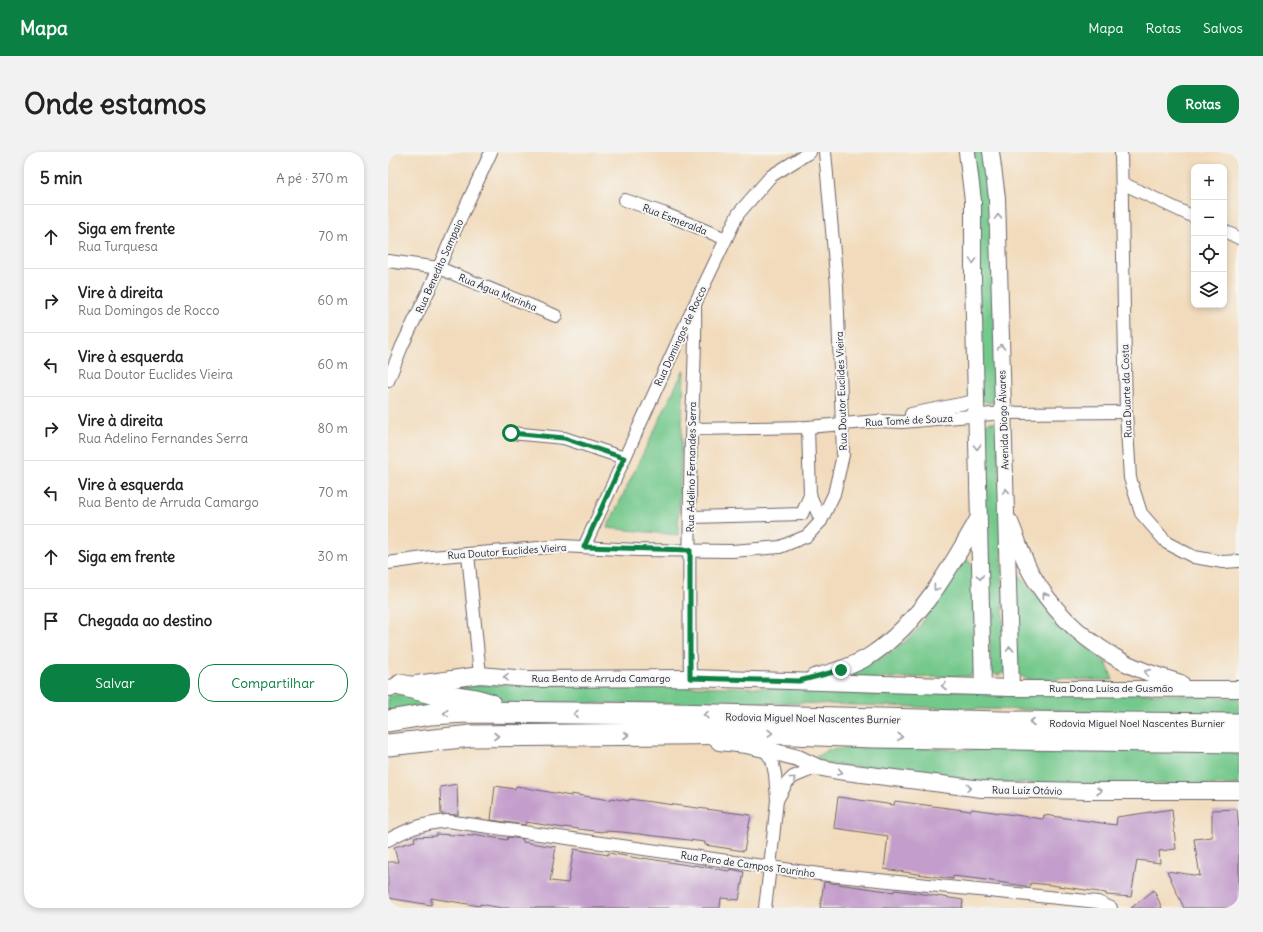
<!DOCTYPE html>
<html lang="pt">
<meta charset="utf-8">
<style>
:root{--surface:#fff;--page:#f2f2f2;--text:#222;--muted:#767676;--line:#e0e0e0;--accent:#0b8043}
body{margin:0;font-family:Delius,sans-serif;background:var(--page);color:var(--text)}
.controls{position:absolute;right:12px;top:12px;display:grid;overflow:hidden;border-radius:8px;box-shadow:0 2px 6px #0003}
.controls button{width:36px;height:36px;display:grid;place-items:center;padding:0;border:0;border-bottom:1px solid var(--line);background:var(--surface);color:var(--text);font:20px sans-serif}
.stop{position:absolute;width:12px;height:12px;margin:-9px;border:3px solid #0b8043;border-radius:50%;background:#fff}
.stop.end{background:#0b8043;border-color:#fff;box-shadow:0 1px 4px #0008}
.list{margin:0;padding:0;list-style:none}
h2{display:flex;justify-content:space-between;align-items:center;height:52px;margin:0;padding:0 16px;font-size:17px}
h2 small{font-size:13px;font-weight:400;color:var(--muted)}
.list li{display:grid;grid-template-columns:26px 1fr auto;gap:12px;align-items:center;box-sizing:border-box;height:64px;padding:0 16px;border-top:1px solid var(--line)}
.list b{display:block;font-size:15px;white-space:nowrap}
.list p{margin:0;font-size:13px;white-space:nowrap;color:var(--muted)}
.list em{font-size:13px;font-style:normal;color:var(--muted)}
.actions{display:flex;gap:8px;padding:12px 16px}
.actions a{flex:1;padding:9px 0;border:1px solid var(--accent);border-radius:16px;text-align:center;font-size:14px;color:var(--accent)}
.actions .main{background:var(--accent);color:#fff}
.icon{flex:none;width:22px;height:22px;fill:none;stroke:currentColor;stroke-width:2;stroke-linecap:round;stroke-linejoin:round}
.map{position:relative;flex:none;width:851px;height:756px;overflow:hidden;border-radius:16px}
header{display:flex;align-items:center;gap:24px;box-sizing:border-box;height:56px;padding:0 20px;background:var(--accent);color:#fff}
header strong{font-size:19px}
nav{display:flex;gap:22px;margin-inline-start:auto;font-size:14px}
.intro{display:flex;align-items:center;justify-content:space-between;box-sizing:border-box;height:96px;padding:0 24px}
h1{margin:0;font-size:28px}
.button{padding:10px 18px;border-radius:16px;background:var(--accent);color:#fff;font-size:14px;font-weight:700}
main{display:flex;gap:24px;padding:0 24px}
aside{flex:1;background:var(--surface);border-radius:16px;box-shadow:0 2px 6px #0003}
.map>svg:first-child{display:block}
.green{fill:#73c88b;stroke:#4a7563}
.building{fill:#c39dcb}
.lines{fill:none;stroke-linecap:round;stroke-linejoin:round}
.street-casing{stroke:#6b6368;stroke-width:14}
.secondary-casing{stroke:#6b6368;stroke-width:18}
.highway-casing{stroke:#6b6368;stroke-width:23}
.street{stroke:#fff;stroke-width:12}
.secondary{stroke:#fff;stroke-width:16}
.highway{stroke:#fff;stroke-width:21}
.oneway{stroke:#9c9ca7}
.route{stroke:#0b8043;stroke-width:5}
.labels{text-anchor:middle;stroke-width:4;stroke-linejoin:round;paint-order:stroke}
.street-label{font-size:10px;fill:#22223b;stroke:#f6f6f2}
</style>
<header>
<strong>Mapa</strong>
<nav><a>Mapa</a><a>Rotas</a><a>Salvos</a></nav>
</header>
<div class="intro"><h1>Onde estamos</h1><a class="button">Rotas</a></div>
<main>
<aside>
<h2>5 min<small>A pé · 370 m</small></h2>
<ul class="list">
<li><svg class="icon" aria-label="ahead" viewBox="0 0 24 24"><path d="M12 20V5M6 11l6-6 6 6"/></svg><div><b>Siga em frente</b><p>Rua Turquesa</p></div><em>70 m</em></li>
<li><svg class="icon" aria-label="right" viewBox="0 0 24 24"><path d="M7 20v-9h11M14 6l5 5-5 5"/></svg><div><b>Vire à direita</b><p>Rua Domingos de Rocco</p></div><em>60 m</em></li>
<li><svg class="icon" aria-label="left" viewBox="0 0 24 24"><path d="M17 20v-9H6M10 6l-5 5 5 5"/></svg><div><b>Vire à esquerda</b><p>Rua Doutor Euclides Vieira</p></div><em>60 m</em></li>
<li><svg class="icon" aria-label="right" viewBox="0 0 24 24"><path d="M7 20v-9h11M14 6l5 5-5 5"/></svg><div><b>Vire à direita</b><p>Rua Adelino Fernandes Serra</p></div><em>80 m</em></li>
<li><svg class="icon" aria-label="left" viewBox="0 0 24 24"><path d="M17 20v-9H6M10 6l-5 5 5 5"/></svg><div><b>Vire à esquerda</b><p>Rua Bento de Arruda Camargo</p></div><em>70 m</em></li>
<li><svg class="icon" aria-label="ahead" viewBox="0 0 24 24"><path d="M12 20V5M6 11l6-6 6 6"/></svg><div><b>Siga em frente</b></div><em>30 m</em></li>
<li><svg class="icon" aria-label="arrive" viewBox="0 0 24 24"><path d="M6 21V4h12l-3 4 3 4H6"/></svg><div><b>Chegada ao destino</b></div></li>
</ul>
<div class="actions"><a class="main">Salvar</a><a>Compartilhar</a></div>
</aside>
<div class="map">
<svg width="851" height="756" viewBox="0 0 851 756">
<rect width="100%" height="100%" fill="#f6f6f2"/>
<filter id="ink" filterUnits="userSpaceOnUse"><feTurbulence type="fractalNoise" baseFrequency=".025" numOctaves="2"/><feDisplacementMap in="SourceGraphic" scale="8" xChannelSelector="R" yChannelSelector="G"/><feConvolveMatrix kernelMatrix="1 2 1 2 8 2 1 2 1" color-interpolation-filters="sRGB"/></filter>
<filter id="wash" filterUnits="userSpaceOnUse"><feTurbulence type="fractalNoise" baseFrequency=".012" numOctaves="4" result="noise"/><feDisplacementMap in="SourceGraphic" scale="16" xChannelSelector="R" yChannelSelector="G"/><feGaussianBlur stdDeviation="0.9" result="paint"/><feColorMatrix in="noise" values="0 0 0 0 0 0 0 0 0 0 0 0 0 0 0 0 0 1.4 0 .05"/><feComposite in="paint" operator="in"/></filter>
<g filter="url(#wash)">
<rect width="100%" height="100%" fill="#f2dbbc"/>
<g class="green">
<polygon points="584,0 596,0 603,39 610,248 602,251 594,249"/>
<polygon points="296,217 290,383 219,376"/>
<polygon points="602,270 610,270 617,520 610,523 603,521 593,274"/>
<path d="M577,408l5,2 4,8 5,91 -8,15 -146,4c32,-10 62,-21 87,-45 9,-9 16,-22 24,-32 10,-15 15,-30 29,-43z"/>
<polygon points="624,415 682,482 718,510 725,528 638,527 627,520"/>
<polygon points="145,532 750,541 851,546 851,565 760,563 655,558 587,557 410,551 125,552 99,547 77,539 74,533"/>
<polygon points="20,542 52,548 45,555 0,559 0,543"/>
<polygon points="593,593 833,595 845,602 851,602 851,633 599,631 434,611 428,605 439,598 483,594 584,598"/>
</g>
<g id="blocks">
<g class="building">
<polygon points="69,632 70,663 53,662 52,635"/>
<polygon points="107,634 127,637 128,634 183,644 183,642 222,648 223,646 241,649 241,647 363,663 356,699 317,693 317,690 234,680 215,679 214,680 176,675 176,676 138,670 137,673 103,668"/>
<polygon points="450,645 506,653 507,649 583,659 584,657 655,667 656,663 728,673 729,665 784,657 788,697 771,699 772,711 749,708 743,745 718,743 718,741 663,733 642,731 642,735 591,727 565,724 565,727 550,725 496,717 500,684 446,676"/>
<polygon points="849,657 851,676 851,756 796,756 779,719 812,724 806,687 824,685 824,658"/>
<polygon points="48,682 85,684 85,682 119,688 120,685 135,687 135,690 168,695 162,729 180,731 186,697 220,703 220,701 255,707 255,706 306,714 306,713 341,719 342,717 356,720 351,748 333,746 332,756 114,756 92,752 92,754 43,746 43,753 0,746 0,710 10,710 6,695 27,689 26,685 48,684"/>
<polygon points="436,730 506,740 506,738 522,740 575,748 574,756 432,756"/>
<polygon points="766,738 774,756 743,756"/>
</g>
</g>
</g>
<g filter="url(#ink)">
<use href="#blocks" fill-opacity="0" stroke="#6b6368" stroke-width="1"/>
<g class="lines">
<g class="street-casing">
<g id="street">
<polyline points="733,0 738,260 742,326 753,361 779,391 806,405 835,410 851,409"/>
<polyline points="734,31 806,65"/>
<polyline points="237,48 275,61 338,87"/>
<polyline points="836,79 851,86"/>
<polyline points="0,109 51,116 168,164"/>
<polyline points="0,229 14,194 43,134 67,78 103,0"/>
<polyline points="523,262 587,249"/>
<polyline points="304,277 420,275 490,269 515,270 615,261 738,260"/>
<polyline points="123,281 176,286 236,306"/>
<polyline points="422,343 433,369"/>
<polyline points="303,365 414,362 422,343 420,275"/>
<polyline points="196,395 307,152 350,62 383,24 422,0"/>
<polyline points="80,402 92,523"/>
<polyline points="0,411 43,405 174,394 250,398 344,399 392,395 419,384 433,369 446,342 455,303 449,134 437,0"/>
<path d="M302,526c-1,-80 -1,-160 1,-240 2,-44 5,-87 4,-131"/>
<polyline points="376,597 384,608 387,622 389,648 382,715 377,756"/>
<polyline points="389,648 398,632 405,625 429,615"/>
<path d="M0,688c21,-12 35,-16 59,-19l372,53 279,28 13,6"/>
</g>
</g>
<g class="secondary-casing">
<g id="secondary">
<polyline points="579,0 585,49 585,126 595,535"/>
<polyline points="603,0 609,46 623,536"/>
<path d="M622,370c7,16 12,35 21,51 19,34 48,63 82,83 21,13 45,20 68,27"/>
<path d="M426,525c20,-5 40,-11 57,-22 49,-33 79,-86 107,-136"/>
<polyline points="0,536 92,523 140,527 302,526 623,536 851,537"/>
<polyline points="331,590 358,593 376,597 410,606 429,615 450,619 594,637 701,639 851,639"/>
</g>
</g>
<g class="highway-casing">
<g id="highway">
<polyline points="13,533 47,542 88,548 102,552"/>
<polyline points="0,569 43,562 78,560 285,562 614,570 851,572"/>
<polyline points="0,593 83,584 377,581 484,585 851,590"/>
</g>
</g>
<use href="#street" class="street"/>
<use href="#secondary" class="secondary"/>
<use href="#highway" class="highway"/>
</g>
<defs><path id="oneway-chevron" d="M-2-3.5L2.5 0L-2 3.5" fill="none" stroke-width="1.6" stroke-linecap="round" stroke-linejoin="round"/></defs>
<g class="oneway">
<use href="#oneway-chevron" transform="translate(610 65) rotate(-92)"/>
<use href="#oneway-chevron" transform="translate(585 109) rotate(90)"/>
<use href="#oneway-chevron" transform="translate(613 195) rotate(-92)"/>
<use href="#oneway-chevron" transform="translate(589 295) rotate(89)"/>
<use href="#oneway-chevron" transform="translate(618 339) rotate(-92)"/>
<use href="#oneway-chevron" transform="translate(592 425) rotate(88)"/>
<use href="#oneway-chevron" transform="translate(548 436) rotate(125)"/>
<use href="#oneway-chevron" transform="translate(657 443) rotate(-124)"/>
<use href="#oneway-chevron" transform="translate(622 497) rotate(-92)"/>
<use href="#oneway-chevron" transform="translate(759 520) rotate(-156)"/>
<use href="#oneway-chevron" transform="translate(118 525) rotate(-176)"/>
<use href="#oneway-chevron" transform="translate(556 534) rotate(-179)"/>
<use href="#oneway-chevron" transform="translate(58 561) rotate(177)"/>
<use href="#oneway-chevron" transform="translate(188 562) rotate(179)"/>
<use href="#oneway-chevron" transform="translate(318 563) rotate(-179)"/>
<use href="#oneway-chevron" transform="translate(644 570) rotate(-180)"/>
<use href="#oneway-chevron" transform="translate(382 581) rotate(2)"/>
<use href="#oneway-chevron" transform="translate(238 583)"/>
<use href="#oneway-chevron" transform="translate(108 584)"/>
<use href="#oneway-chevron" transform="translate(512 585) rotate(1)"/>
<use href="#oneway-chevron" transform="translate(452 620) rotate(10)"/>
<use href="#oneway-chevron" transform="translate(405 627) rotate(-39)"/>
<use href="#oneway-chevron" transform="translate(581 636) rotate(7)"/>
<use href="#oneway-chevron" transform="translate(711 639)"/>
</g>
</g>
<g class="lines" filter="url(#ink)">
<polyline class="route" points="123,281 176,286 236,306 196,395 302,398 302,526 411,529 453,518"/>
</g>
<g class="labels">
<g class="street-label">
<text transform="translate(287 67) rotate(21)" y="4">Rua Esmeralda</text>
<text transform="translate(51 114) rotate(-66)" y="4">Rua Benedito Sampaio</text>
<text transform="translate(110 140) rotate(22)" y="4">Rua Água Marinha</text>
<text transform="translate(292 184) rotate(-65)" y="4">Rua Domingos de Rocco</text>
<text transform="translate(453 239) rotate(-92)" y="4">Rua Doutor Euclides Vieira</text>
<text transform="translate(738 239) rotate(-92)" y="4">Rua Duarte da Costa</text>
<text transform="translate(521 268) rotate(-3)" y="4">Rua Tomé de Souza</text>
<text transform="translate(615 268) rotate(-92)" y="4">Avenida Diogo Álvares</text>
<text transform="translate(303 315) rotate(-89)" y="4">Rua Adelino Fernandes Serra</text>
<text transform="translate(119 399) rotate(-4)" y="4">Rua Doutor Euclides Vieira</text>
<text x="213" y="530">Rua Bento de Arruda Camargo</text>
<text x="723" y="540">Rua Dona Luísa de Gusmão</text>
<text transform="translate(425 566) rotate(1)" y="4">Rodovia Miguel Noel Nascentes Burnier</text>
<text x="749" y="575">Rodovia Miguel Noel Nascentes Burnier</text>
<text transform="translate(639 638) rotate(1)" y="4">Rua Luíz Otávio</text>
<text transform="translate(360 712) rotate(8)" y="4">Rua Pero de Campos Tourinho</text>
</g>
</g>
</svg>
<div class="controls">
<button>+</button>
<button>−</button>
<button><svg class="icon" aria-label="locate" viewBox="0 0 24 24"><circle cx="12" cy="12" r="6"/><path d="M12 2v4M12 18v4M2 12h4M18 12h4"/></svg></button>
<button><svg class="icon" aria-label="layers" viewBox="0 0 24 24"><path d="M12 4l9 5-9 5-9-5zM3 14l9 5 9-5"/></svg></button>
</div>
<div class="stop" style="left:123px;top:281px"></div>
<div class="stop end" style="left:453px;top:518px"></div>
</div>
</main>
